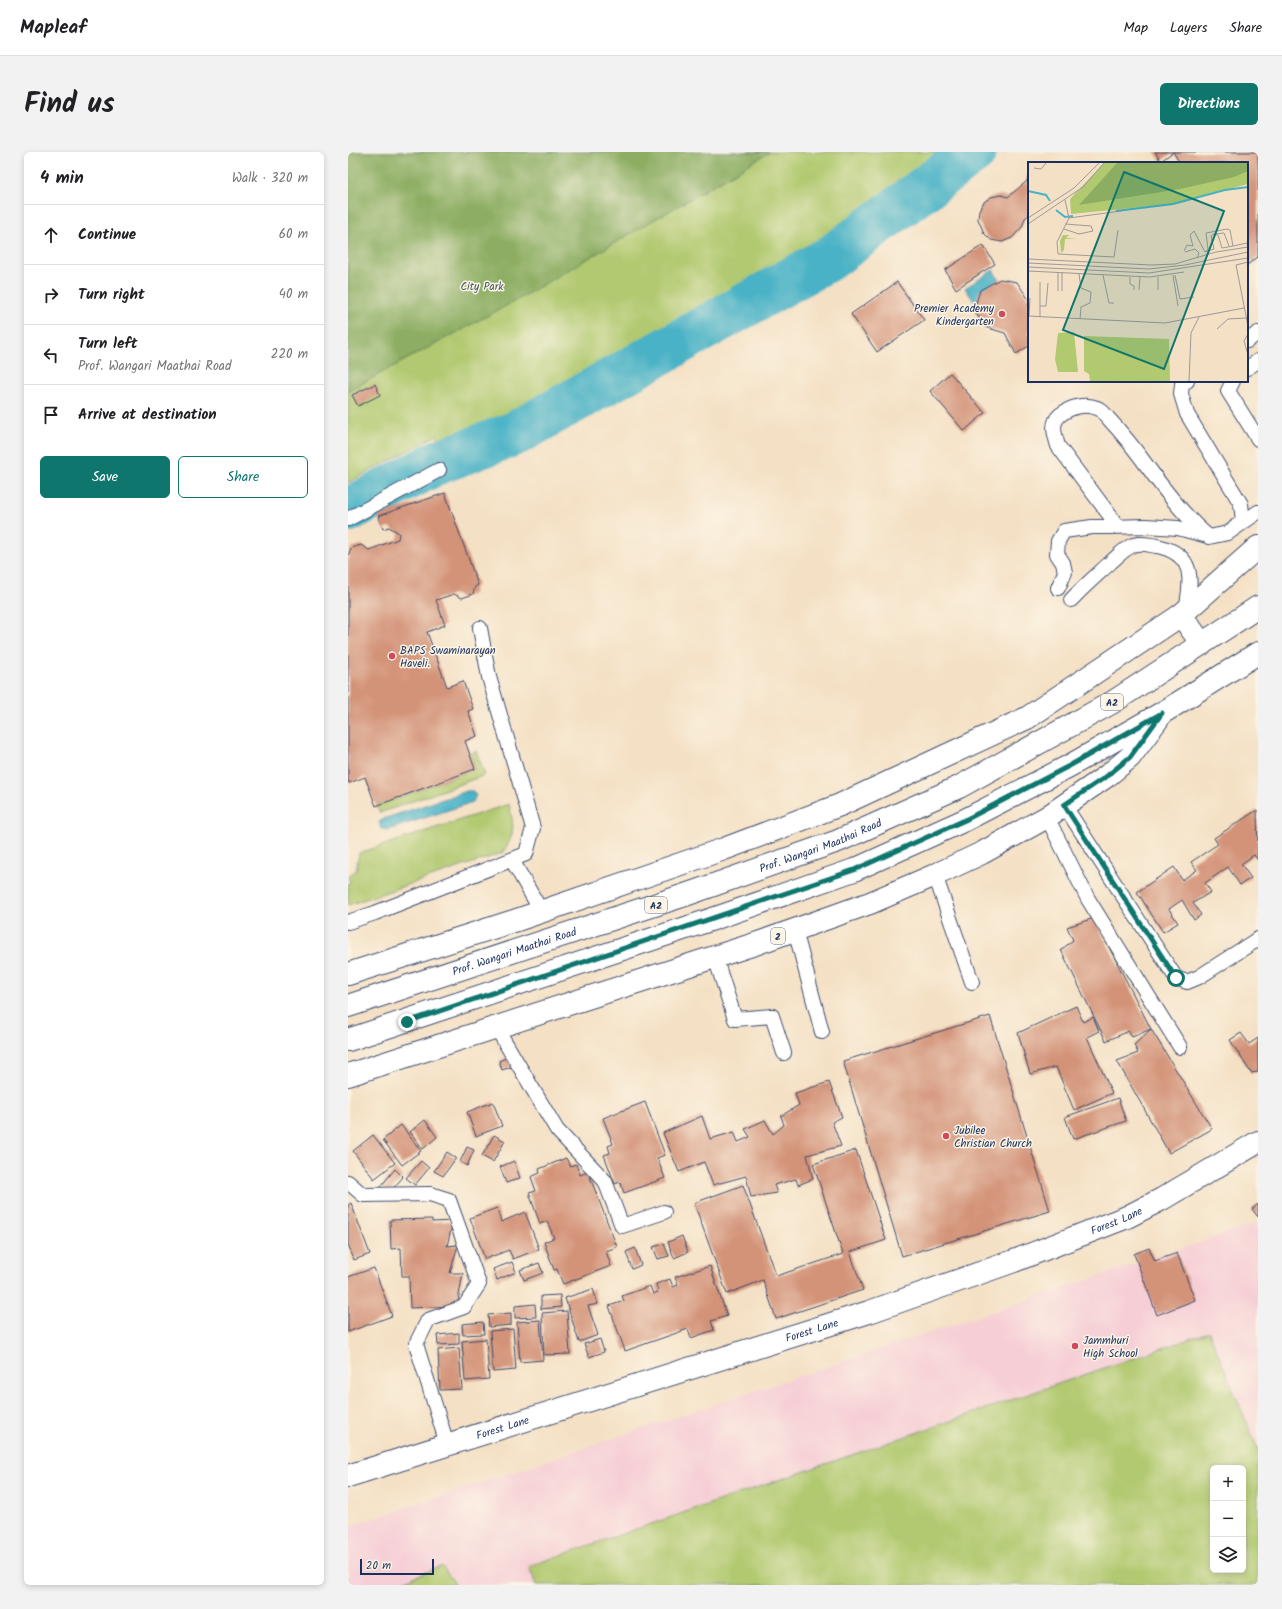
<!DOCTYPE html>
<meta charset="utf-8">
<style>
:root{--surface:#fff;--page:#f2f2f2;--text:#202124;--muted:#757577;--line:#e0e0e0;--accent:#0f766e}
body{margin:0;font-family:Kalam,sans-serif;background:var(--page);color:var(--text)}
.controls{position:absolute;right:12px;bottom:12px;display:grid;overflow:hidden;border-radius:6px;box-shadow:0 2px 6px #0003}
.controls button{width:36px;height:36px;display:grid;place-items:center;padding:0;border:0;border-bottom:1px solid var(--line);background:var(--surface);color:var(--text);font:20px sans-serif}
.scale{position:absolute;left:12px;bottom:10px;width:74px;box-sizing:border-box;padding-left:4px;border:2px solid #1b2f5e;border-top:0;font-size:11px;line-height:14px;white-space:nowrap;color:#1b2f5e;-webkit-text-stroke:3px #fcf5e5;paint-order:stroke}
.stop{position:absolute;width:12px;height:12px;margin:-9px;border:3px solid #0f766e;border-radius:50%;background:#fff}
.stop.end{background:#0f766e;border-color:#fff;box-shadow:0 1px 4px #0008}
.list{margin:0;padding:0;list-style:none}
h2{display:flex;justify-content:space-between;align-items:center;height:52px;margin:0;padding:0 16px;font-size:17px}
h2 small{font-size:13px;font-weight:400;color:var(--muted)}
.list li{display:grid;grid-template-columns:26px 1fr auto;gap:12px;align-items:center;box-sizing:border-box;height:60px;padding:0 16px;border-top:1px solid var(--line)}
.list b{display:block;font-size:15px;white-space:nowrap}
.list p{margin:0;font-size:13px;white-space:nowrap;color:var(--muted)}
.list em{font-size:13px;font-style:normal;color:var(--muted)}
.actions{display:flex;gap:8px;padding:12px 16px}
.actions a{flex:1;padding:9px 0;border:1px solid var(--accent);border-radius:6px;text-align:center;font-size:14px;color:var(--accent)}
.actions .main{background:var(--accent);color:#fff}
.icon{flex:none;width:22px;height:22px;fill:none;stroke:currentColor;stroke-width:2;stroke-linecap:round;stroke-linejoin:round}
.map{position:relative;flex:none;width:910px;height:1433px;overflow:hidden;border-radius:6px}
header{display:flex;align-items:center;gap:24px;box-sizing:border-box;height:56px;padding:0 20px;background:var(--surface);border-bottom:1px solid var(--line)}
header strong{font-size:19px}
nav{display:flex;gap:22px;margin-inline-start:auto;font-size:14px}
.intro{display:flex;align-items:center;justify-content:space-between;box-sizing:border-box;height:96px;padding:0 24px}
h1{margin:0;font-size:28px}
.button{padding:10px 18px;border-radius:6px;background:var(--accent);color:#fff;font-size:14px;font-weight:700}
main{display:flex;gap:24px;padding:0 24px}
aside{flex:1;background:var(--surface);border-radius:6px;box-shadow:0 2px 6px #0003}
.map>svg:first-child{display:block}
.built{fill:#f6cfd6;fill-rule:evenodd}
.green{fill:#b1c96f;stroke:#667c66;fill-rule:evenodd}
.forest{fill:#8cad62;stroke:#546e60}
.water{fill:#48b2c6;stroke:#327092}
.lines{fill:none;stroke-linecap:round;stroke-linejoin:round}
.river{stroke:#48b2c6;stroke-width:45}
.building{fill:#d39378}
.lane-casing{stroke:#3c4a6d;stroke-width:16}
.street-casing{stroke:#3c4a6d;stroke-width:24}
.primary-casing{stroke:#3c4a6d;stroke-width:24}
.lane{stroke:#fff;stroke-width:14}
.street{stroke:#fff;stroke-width:22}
.primary{stroke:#fff;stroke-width:22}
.route{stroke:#0f766e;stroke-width:5}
.poi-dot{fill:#d1495b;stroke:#fcf5e5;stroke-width:1.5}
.labels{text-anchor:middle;stroke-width:3;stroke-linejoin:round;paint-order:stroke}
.shield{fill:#fcf5e5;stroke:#5e6a86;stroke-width:1}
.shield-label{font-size:10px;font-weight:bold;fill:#1b2f5e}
.park-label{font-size:11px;fill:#405662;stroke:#fcf5e5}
.poi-label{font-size:11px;fill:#1b2f5e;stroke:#fcf5e5;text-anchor:start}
.street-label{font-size:11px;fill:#1b2f5e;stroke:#fcf5e5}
.inset-river{fill:none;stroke:#48b2c6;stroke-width:2}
.inset-road{fill:none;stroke:#9d999b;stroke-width:1}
.view{fill:#0f766e;fill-opacity:0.15;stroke:#0f766e;stroke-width:2}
.inset-edge{fill:none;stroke:#1b2f5e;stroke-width:2}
</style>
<header>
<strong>Mapleaf</strong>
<nav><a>Map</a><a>Layers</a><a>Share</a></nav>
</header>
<div class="intro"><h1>Find us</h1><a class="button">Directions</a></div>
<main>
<aside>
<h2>4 min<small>Walk · 320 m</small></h2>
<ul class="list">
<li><svg class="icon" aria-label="ahead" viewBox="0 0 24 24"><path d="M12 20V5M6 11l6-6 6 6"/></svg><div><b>Continue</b></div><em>60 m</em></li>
<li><svg class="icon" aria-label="right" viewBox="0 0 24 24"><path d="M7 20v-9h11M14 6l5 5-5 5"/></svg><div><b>Turn right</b></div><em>40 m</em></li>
<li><svg class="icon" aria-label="left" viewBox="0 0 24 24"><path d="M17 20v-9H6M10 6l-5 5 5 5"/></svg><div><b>Turn left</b><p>Prof. Wangari Maathai Road</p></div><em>220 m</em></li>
<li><svg class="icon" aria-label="arrive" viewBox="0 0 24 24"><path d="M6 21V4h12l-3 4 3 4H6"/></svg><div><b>Arrive at destination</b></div></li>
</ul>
<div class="actions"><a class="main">Save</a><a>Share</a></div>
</aside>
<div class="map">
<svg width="910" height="1433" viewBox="0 0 910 1433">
<rect width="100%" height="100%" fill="#fcf5e5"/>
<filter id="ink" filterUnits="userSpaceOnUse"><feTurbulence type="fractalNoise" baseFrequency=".025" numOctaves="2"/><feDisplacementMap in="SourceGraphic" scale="8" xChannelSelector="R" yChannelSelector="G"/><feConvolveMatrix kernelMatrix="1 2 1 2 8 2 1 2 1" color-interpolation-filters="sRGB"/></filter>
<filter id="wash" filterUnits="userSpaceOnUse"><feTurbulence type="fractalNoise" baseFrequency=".012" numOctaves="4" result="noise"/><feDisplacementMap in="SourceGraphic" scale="16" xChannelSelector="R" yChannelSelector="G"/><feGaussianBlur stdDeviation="0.9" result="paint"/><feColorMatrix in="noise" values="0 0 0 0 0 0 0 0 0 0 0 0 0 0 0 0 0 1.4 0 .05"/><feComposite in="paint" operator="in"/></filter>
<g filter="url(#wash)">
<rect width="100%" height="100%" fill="#f4e0c4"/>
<path class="built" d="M910,1071v362h-910v-58zM865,1316h30v102h-30z"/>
<g class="green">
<polygon points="0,0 626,0 482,106 97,302 89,283 0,331"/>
<polygon points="128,599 137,623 32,661 28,654 127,617 122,601"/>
<path d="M161,652c5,23 7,30 -7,49l-154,52v-21l2,-1 -2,-8 8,-4 3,-18z"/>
<path d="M861,1180l49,118v135h-722l-7,-19zM865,1316h30v102h-30z"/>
<polygon points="94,1414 108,1433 45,1433"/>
</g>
<polygon class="forest" points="0,0 422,0 169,148 0,239"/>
<g class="water">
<polygon points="645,118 653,131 626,149 617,136"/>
<polygon points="119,639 125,639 128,643 125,650 40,678 33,677 31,670 38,666"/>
</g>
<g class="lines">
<polyline class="river" points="0,358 88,311 168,281 482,106 626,0"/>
</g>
<g id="blocks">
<g class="building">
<polygon points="807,0 910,0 910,105 899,113 899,11 832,11 825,0 813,9"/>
<polygon points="680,25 681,63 677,66 674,75 664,86 654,90 643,88 636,81 630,67 631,58 636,50 643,45 653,43 660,45 679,29"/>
<polygon points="635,93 647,112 608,137 597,118"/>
<polygon points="652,127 669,130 681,148 681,194 668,202 657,181 637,175 626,158 632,138"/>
<polygon points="549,130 576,168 529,200 503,162"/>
<polygon points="602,221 637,261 616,279 582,239"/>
<polygon points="27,232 32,243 10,254 4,243"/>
<polygon points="97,341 130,433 127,435 125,442 114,446 106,442 88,448 97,473 79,480 99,535 115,529 125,557 120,559 129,584 117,589 127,617 28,654 17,625 1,631 0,628 0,404 3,396 13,393 21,398 50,387 51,381 41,375 35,377 30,364"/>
<polygon points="909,658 910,708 906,703 893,712 903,726 892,733 880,715 857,731 863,740 845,751 853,763 846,768 834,748 821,757 830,771 815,780 789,740 826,715 834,728 849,718 843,710 870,692 866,686"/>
<polygon points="746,766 803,877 864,977 821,1001 769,909 790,901 786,893 803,877 784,885 781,879 758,889 713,798 725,788 719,775"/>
<polygon points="728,854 735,870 745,865 751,879 739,885 764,941 726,958 708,915 682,922 670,881"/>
<polygon points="642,864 702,1059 554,1104 495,909"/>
<polygon points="893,881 901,892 910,886 910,920 903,921 882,888"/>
<polygon points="160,905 163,915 154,918 151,909"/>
<polygon points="481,930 494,965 484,970 493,994 459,1003 465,1027 450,1033 448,1027 426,1033 429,1041 403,1045 398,1024 365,1033 356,1010 331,1020 315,981 354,964 362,987 386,980 390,990 402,985 397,977 417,968 425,982 436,973 433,964 451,953 447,941"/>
<polygon points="770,946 778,969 725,987 717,965"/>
<polygon points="145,950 154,974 128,984 119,960"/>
<polygon points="297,950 317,1003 309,1006 317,1026 276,1041 272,1030 267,1032 256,1003 262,1001 260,994 265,992 255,966"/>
<polygon points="77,968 89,985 75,997 62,980"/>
<polygon points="53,973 73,999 54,1013 35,988"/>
<polygon points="25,983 47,1011 26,1027 5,999"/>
<polygon points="146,983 157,989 145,1010 134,1004"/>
<polygon points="119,995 126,998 119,1014 112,1010"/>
<polygon points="508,998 538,1088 502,1100 515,1138 428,1167 415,1128 379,1142 346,1051 395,1033 428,1124 495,1102 465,1012"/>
<polygon points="99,1000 108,1006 95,1024 86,1019"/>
<polygon points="218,1006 222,1014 228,1012 232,1023 240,1020 269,1095 258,1099 263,1114 215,1132 209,1117 206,1118 196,1090 206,1086 199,1069 192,1072 181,1041 188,1039 183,1025 192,1021 191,1017"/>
<polygon points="73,1009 81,1016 67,1033 58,1026"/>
<polygon points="166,1009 172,1026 158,1031 152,1015"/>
<polygon points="47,1017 55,1025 41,1041 33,1034"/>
<polygon points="3,1051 22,1102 6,1108 0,1092 0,1053"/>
<polygon points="910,1052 910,1065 904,1057"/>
<polygon points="149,1056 153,1070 177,1060 191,1097 165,1107 161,1098 137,1107 122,1066"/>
<polygon points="84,1067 84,1070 105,1069 99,1094 110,1093 102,1121 115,1121 109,1154 62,1156 61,1124 54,1124 53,1096 43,1097 42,1068"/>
<polygon points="334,1084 340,1100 326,1106 320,1090"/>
<polygon points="316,1092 321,1104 310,1107 305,1095"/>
<polygon points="287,1096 293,1113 284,1117 278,1100"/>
<polygon points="801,1096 807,1109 829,1101 847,1148 809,1163 786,1102"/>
<polygon points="164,1110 168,1120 149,1128 145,1117"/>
<polygon points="191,1111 195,1121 176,1128 172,1118"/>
<polygon points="362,1114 379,1164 363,1169 366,1178 343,1186 340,1177 277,1199 261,1154 276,1149 274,1144 302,1134 305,1142 310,1140 308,1132 322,1127 325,1135 330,1133 327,1125"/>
<polygon points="26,1116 44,1164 0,1180 0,1125"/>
<polygon points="245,1137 250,1152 240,1154 250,1183 231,1190 217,1146"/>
<polygon points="212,1143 213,1155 193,1157 193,1144"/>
<polygon points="187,1152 188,1165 167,1166 167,1154"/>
<polygon points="219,1159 222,1202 196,1203 194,1161"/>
<polygon points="163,1161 163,1173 141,1175 140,1163"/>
<polygon points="192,1168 195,1208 172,1210 169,1170"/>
<polygon points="135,1170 136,1182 115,1183 114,1172"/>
<polygon points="165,1177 168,1218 145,1220 142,1179"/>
<polygon points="111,1181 111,1192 90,1193 89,1183"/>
<polygon points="138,1187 141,1227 117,1229 114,1189"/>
<polygon points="252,1187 256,1200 241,1205 236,1192"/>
<polygon points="111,1196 114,1237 92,1238 90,1198"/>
</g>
</g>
</g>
<g filter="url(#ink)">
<use href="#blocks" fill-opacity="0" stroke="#3c4a6d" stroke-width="1"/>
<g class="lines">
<g class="lane-casing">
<g id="lane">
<polyline points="899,189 910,181"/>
<polyline points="899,216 910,209"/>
<polyline points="839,229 834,232 833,242 839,262 893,352 895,369 888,374"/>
<polyline points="885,229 880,239 910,287"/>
<polyline points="0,367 91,318"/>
<polyline points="761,375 798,374 830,376 856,383"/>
<path d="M710,436l7,-16 -2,-9 -6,-9 1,-13 6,-10 28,-4h17l5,-6 -56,-75c-3,-11 -8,-22 2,-31 10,-8 25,-12 37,-7 5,1 8,7 11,10 16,17 29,34 42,52 18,25 36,48 59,67l19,-4 30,-21"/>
<path d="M723,448c13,-14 26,-25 40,-38 7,-6 13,-13 22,-17 8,-3 16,0 24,1 38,8 35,33 29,64"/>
<polyline points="716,653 828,826 839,830 851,825 910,787"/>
<polyline points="699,665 740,747 832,895"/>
<polyline points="164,708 193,759"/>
<polyline points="587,723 624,830"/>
<polyline points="0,770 27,761 178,702 185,676 141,525 132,476"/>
<polyline points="447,778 474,880"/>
<polyline points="367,805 387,867 424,864 436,901"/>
<polyline points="148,875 209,978 257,1029 274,1074 316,1060"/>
<polyline points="0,1030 15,1043 82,1042 101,1048 131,1132 116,1155 80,1168 68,1192 99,1292"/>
</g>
</g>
<g class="street-casing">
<g id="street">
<path id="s1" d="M0,1324l521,-164 145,-51 113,-44 35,-18 96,-57"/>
</g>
</g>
<g class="primary-casing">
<g id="primary">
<polyline points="833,463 854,492"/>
<polyline points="0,822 169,768 376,697 492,653 550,626 679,566 833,463 910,395"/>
<path id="s2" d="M0,854l340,-112 150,-53 121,-54 154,-85 145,-95"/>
<polyline points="0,888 365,767 506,718 617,668 723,613 814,561 910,501"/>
<polyline points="0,923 410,791 522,751 587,723 634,701 699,665 759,624 782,605 810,567"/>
</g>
</g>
<use href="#lane" class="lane"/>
<use href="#street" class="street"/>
<use href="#primary" class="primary"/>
</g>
</g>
<g class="lines" filter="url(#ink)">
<polyline class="route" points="59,870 506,718 617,668 723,613 814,561 782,605 759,624 716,653 828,826"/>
</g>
<g class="poi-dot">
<circle cx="654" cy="162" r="4"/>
<circle cx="44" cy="504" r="4"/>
<circle cx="598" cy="984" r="4"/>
<circle cx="727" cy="1194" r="4"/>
</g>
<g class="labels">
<g class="shield">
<rect x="753" y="542" width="22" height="16" rx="3"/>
<rect x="297" y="745" width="22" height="16" rx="3"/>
<rect x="423" y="776" width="14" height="16" rx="3"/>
</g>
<g class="shield-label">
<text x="764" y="554">A2</text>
<text x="308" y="757">A2</text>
<text x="430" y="788">2</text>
</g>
<g class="park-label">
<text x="134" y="138">City Park</text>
</g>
<g class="poi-label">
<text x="646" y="160" text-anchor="end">Premier Academy<tspan x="646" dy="13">Kindergarten</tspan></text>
<text x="52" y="502">BAPS Swaminarayan<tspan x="52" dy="13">Haveli.</tspan></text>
<text x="606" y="982">Jubilee<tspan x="606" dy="13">Christian Church</tspan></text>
<text x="735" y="1192">Jammhuri<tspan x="735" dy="13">High School</tspan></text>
</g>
<g class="street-label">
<text dy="4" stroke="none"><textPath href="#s2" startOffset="499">Prof. Wangari Maathai Road</textPath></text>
<text dy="4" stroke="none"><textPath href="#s2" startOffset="175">Prof. Wangari Maathai Road</textPath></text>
<text dy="4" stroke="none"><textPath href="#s1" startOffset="810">Forest Lane</textPath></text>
<text dy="4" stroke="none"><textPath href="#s1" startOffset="486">Forest Lane</textPath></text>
<text dy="4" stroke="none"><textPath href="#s1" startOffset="162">Forest Lane</textPath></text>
</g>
</g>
<g transform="translate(680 10)">
<rect width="220" height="220" fill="#f4e0c4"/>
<path d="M76,1h144v21l-75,20 -102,10 -1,-15zM35,73h6l-3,3 12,1h-13l-1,11 -3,3 -1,-12zM46,170l4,40h-20l-3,-13 3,-26zM56,174l85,3 1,42h-80l-1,-7 -5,-3z" fill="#b1c96f"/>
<path d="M89,1h131v8l-14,6 -54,12 -101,16z" fill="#8cad62"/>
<path class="inset-river" d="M0,29l18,4 4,6M28,48l9,7 8,-1M88,49l57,-7 52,-14 23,-3"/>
<path class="inset-road" d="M6,6l7,1 5,-6M37,38l4,18 -12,24 1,12 56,3 4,-27M0,56l46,-30 25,-25M41,56l52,-7M0,62l55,-37 21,-24M36,67l15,5 14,-3 -2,-5 -26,-2M187,72l9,-1 5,13M156,89l3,-6 6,1 -3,-11 4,-4 11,21M157,90l10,-3 4,4 -2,5M177,90l3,-3 -2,-16 21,-4 3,1 3,16 14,-3 1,4M177,90l9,-3 -3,-13 3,-2 4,1 4,13 11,-2M0,97l123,6 24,-1 41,-12 32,-5M220,100l-12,3 12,61M0,101l121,6 36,-4 63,-13M0,105l121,6 99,-15M0,109l122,6 34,-5M51,112l2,14 10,4 -1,11 -9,4 -1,12M75,113l6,28h5M145,113l5,31M147,113l5,24 14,-2M102,115v7l4,2v4M12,120v35M111,128l1,-13M130,128v-13M30,129v-18M34,129v-18M12,144h6l2,-23M0,154l137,7 79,-15M1,154l1,-18M189,167l11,-10 18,-1M220,172l-4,7 4,14M161,219l2,-48 8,-16"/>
<path class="view" d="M96,10l100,39 -60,158 -101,-39z"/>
<rect width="220" height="220" class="inset-edge"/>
</g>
</svg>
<div class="controls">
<button>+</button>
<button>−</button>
<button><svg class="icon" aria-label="layers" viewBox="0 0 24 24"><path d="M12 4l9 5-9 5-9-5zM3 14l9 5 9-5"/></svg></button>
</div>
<div class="scale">20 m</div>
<div class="stop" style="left:828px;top:826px"></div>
<div class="stop end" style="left:59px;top:870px"></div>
</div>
</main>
